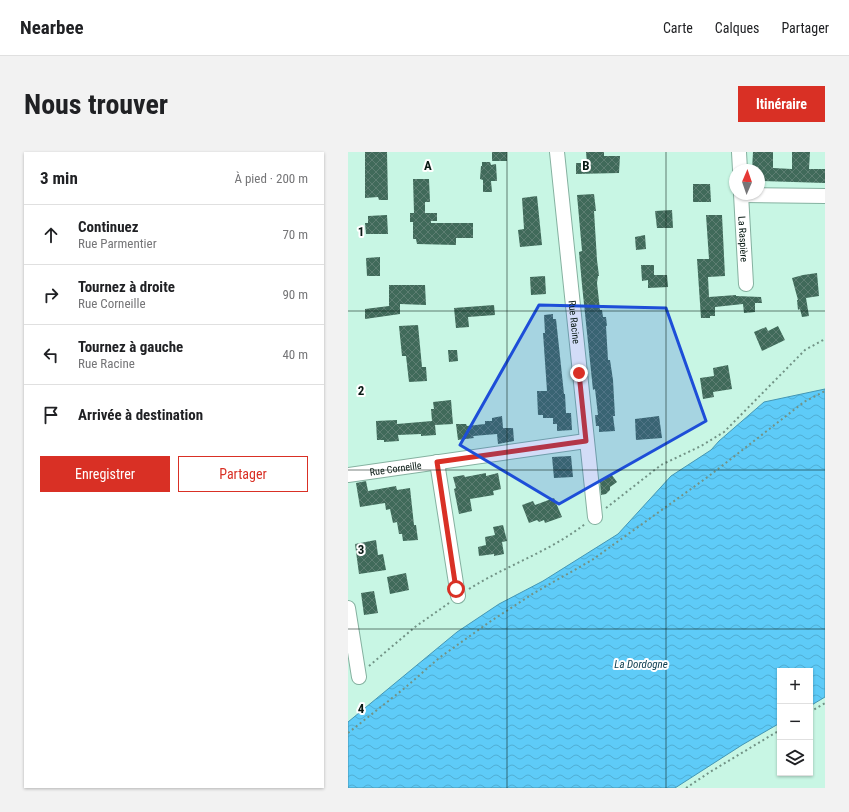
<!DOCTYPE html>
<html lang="fr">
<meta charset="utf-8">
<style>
:root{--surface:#fff;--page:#f2f2f2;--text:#202124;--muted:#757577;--line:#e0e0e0;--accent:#d93025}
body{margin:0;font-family:"Roboto Condensed",sans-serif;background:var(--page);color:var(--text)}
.controls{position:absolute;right:12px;bottom:12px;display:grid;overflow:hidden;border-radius:0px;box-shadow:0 1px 3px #0004}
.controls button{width:36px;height:36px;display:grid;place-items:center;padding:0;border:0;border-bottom:1px solid var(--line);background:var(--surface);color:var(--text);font:20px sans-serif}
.compass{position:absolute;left:381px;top:12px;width:36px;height:36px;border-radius:50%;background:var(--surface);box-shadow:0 1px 3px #0004;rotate:2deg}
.stop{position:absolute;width:12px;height:12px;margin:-9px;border:3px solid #d93025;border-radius:50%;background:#fff}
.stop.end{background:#d93025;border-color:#fff;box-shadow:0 1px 4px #0008}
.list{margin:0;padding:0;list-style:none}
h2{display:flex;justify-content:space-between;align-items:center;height:52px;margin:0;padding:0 16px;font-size:17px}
h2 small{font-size:13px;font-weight:400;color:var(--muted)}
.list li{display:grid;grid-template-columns:26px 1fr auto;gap:12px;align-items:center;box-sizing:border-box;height:60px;padding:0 16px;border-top:1px solid var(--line)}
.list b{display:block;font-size:15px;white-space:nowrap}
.list p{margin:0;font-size:13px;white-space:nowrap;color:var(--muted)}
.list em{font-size:13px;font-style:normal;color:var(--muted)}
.actions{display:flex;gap:8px;padding:12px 16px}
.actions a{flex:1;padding:9px 0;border:1px solid var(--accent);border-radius:0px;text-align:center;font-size:14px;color:var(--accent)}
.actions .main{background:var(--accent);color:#fff}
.icon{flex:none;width:22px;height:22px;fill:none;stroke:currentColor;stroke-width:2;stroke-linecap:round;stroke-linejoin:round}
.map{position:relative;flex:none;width:477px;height:636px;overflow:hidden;border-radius:0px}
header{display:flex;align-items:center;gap:24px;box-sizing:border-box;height:56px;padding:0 20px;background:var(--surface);border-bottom:1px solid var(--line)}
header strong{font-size:19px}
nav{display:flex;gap:22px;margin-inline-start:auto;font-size:14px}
.intro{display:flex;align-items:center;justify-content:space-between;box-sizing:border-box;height:96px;padding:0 24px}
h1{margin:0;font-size:28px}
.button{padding:10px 18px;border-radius:0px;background:var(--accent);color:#fff;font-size:14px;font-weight:700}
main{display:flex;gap:24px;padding:0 24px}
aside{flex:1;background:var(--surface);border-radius:0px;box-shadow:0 1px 3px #0004}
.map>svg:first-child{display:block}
.water{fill:url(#water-waves);stroke:#4496b3}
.building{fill:url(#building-cross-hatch)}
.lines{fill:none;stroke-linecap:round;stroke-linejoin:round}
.minor-casing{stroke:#85b1a0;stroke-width:16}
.path{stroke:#729386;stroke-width:2;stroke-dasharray:2 3;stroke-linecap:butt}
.minor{stroke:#fff;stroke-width:14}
.route{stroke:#d93025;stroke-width:5}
.marked{fill:#1d4ed8;fill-opacity:0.2;stroke:#1d4ed8;stroke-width:3;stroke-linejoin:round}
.grid{fill:none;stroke:#081913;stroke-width:1;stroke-opacity:0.55}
.labels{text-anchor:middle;stroke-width:4;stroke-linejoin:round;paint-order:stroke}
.street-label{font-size:10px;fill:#081913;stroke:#fff}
.water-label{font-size:11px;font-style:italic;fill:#0a3b4d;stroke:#fff}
.grid-label{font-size:13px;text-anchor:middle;font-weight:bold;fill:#081913;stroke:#fff;stroke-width:4;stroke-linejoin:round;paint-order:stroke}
</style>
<header>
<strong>Nearbee</strong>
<nav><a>Carte</a><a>Calques</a><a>Partager</a></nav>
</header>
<div class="intro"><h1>Nous trouver</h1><a class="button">Itinéraire</a></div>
<main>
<aside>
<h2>3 min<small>À pied · 200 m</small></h2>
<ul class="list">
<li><svg class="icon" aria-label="ahead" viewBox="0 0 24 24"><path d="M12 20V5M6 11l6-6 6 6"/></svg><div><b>Continuez</b><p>Rue Parmentier</p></div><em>70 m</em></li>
<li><svg class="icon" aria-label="right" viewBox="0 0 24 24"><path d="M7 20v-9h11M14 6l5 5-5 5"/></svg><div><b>Tournez à droite</b><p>Rue Corneille</p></div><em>90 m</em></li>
<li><svg class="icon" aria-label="left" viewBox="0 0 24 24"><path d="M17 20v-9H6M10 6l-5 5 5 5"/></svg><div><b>Tournez à gauche</b><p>Rue Racine</p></div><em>40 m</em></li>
<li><svg class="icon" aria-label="arrive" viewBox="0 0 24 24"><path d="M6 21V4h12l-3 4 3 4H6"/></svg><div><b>Arrivée à destination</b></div></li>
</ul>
<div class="actions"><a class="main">Enregistrer</a><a>Partager</a></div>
</aside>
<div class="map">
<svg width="477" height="636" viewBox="0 0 477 636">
<defs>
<pattern id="water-waves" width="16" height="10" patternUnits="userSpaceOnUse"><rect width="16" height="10" fill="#5ecbf8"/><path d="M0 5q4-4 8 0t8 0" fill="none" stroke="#50aed4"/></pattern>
<pattern id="building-cross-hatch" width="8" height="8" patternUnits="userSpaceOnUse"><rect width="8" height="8" fill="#406a5a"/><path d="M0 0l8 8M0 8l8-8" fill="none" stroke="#5d7e72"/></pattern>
</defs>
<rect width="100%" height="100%" fill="#c8f6e4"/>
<polygon class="water" points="477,237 477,545 462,554 462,519 432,519 432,571 394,593 327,636 0,636 0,570 109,480 151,452 195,429 270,382 323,324 363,298 371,289 416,250"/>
<g class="building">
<polygon points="17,0 39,0 40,48 31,48 30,45 17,46"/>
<rect x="144" y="0" width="15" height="9"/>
<polygon points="238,0 256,0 256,4 272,4 271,21 228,22 228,11 239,11"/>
<polygon points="405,0 425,0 425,16 444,17 444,0 462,0 461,17 477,17 477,31 411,29 411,18 404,18"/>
<polygon points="134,10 142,10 143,13 148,12 149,29 143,29 144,40 135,40 135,28 132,27 133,14 134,14"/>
<polygon points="65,27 81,27 82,50 77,50 77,61 89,61 89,69 80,69 83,69 83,71 125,71 125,86 108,86 108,93 69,92 68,87 65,87 65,70 62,70 62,61 66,61"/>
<polygon points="345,32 362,32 363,50 345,50"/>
<polygon points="246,42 248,59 246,59 249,108 251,124 250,124 249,131 252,158 254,158 255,165 258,165 259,174 258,174 260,208 262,208 265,228 267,264 265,264 267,279 251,280 251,274 248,274 247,263 250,263 247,237 245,238 234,133 231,100 234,99 229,43"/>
<polygon points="189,44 194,93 172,95 170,78 176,77 174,46"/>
<polygon points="324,58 325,76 309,76 307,59"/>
<polygon points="39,63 40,82 18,82 17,71 20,71 20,64"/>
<polygon points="358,63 374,63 377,124 360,125 361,145 388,143 388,144 413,145 414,151 407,151 407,160 396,161 395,152 367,155 367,164 362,164 362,166 353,166 349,107 361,107"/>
<polygon points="297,83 298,97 288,98 287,85"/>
<polygon points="32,105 32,124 19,124 18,106"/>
<polygon points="293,113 306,113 306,123 319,123 320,135 300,136 300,128 294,129"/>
<polygon points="469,121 471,144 458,146 461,164 454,165 452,157 450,158 449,148 450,148 444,126 455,123"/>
<polygon points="197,124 198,142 183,143 182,125"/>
<polygon points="41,133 77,133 78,153 52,152 52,162 17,167 17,157 41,154"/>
<polygon points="146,153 147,163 120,165 121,175 108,176 106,156"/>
<polygon points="205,162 205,167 208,167 216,242 217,242 218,261 223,261 224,278 209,279 209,272 205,272 205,266 195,266 195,263 190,263 189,239 199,239 195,181 197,181 196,163"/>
<polygon points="70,173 74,215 78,215 79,229 61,230 58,204 54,204 51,174"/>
<polygon points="430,174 437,188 414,199 406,180 418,175 420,179"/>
<polygon points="100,198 109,198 110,209 101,210"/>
<polygon points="380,213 384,237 365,240 366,245 355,247 352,226 366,224 365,216"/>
<polygon points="103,248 105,272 87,273 88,283 73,284 73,282 50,283 51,289 36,290 36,288 29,288 28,269 49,268 49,272 84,269 83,257 86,257 85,250"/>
<polygon points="154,264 155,276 165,276 166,289 150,292 149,282 125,284 126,286 110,288 108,272 118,272 119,274 137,272 137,269 144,269 144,266"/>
<polygon points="311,264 314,286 288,288 287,267"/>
<polygon points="223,304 225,325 206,326 204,305"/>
<polygon points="138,321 138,324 150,321 153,337 145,339 146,343 122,347 124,359 111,362 106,337 108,336 105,325 116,323 117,325"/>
<polygon points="263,322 269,330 262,335 262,338 258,342 253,343 252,330"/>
<polygon points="18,329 20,339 48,334 49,338 62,336 66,373 68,373 70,388 55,389 54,382 51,382 49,370 45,371 42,357 38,358 37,351 12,355 8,331"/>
<polygon points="206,346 214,365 197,371 196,368 191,370 189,368 181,371 174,353 185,349 187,353"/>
<polygon points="155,373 159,389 154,390 156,402 146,404 146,402 131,404 130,395 138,393 137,385 147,383 145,375"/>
<polygon points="28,388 30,403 35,402 38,418 11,422 7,392"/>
<polygon points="58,421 61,438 42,442 39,425"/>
<polygon points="26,439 30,461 16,463 13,441"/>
</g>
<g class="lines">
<g class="minor-casing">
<g id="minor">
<path id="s1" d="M209,0l38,365"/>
<polyline points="391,0 392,18"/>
<path id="s2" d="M393,42l5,90"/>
<polyline points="394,43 477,44"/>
<polyline points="89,310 110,444"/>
<path id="s3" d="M0,323l238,-34"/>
<polyline points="0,456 11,525"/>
</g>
</g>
<g class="path">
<polyline points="258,356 313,313 353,294 376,280 457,198 477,187"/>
<path d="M121,437c38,-24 80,-37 116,-65"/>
<polyline points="21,514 67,475 101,451"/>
<polyline points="462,560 477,551"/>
<polyline points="0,581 58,535 91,506 143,469 186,441 244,408 361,324 456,250 477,239"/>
<polyline points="338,636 362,620 432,578"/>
</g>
<use href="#minor" class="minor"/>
</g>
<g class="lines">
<polyline class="route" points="108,437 89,310 238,289 231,221"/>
</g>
<path class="marked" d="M191,153l127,3 40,113 -147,83 -99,-59z"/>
<path class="grid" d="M159,0v636M318,0v636M0,159h477M0,318h477M0,477h477"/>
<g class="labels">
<g class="street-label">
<text dy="4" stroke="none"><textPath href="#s2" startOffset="45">La Raspière</textPath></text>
<text dy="4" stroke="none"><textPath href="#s1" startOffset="171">Rue Racine</textPath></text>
<text dy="4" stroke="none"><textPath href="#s3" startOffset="48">Rue Corneille</textPath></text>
</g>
<g class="water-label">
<text x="293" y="516">La Dordogne</text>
</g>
</g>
<g class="grid-label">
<text x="80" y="18">A</text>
<text x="238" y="18">B</text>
<text x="13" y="84">1</text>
<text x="13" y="243">2</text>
<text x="13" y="402">3</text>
<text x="13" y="561">4</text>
</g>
</svg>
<div class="controls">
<button>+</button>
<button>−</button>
<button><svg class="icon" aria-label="layers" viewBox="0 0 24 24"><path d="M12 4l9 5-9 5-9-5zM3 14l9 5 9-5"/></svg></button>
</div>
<svg class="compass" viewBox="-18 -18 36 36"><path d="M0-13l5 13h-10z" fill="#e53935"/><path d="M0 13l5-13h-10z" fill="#757577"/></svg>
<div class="stop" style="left:108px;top:437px"></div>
<div class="stop end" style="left:231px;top:221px"></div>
</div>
</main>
